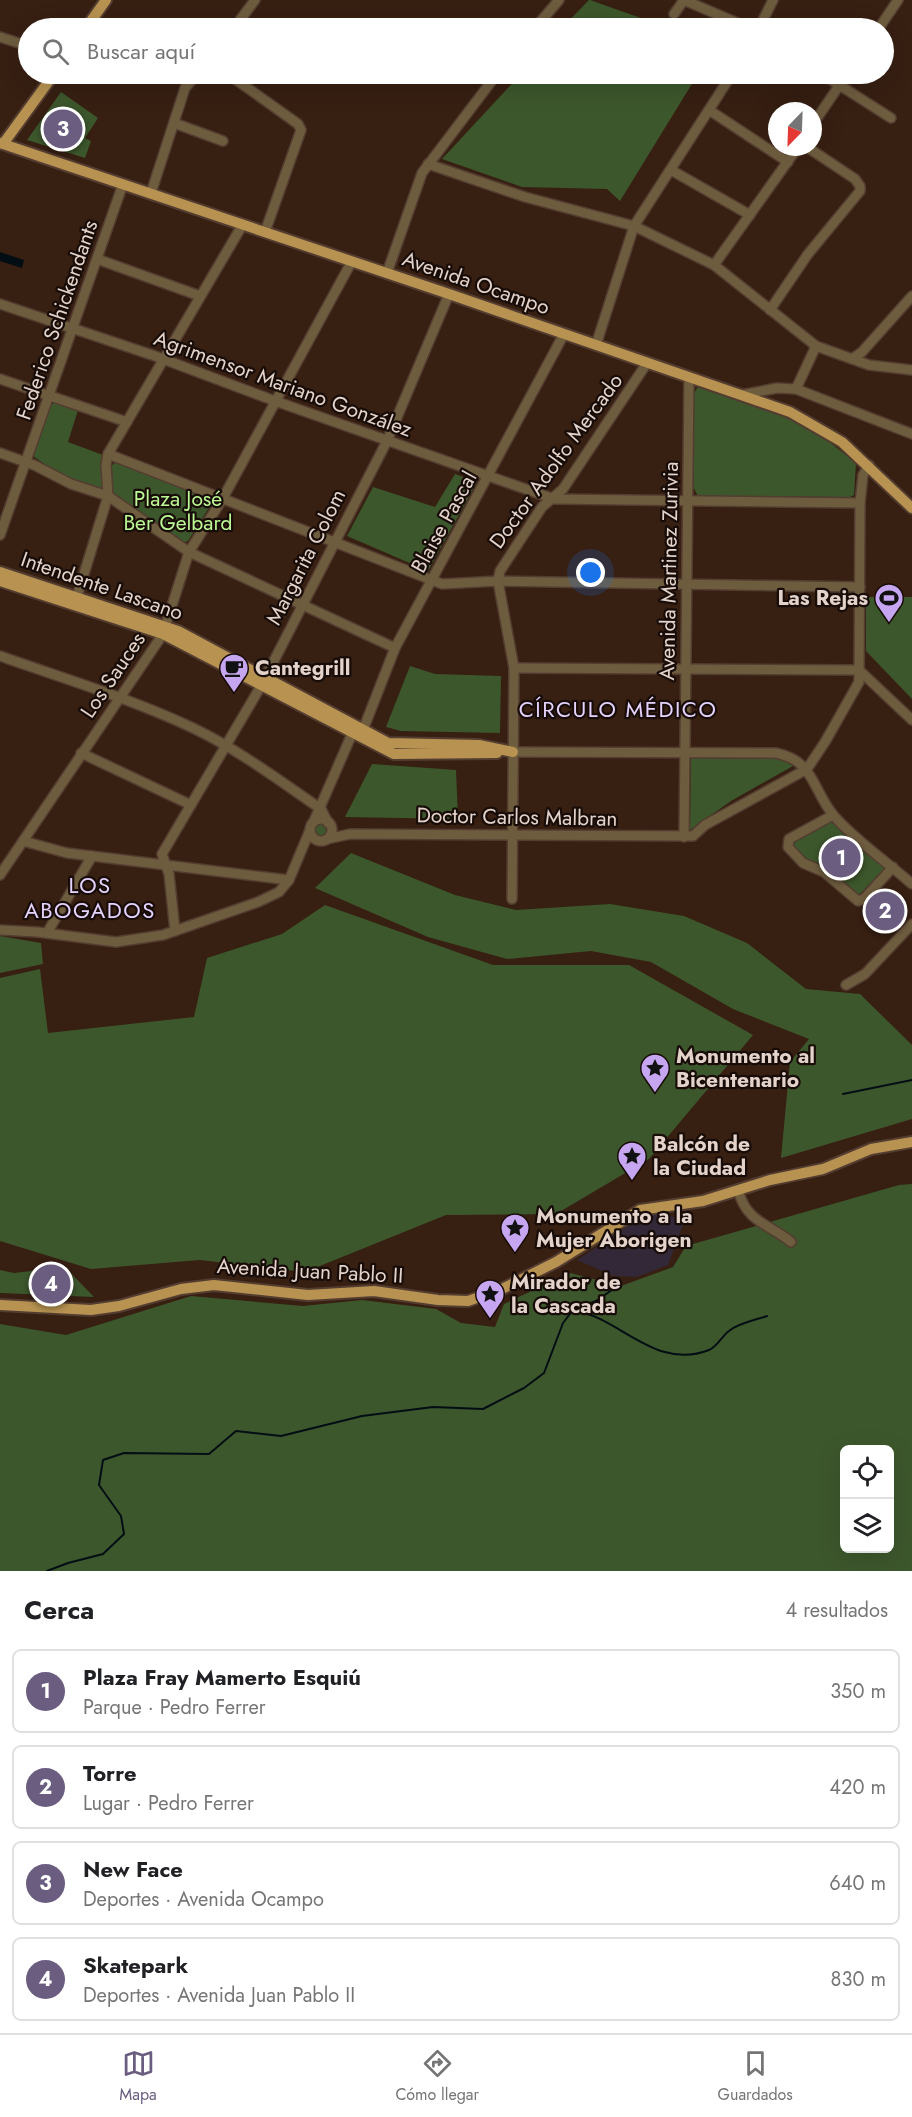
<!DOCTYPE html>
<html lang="es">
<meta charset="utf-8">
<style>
:root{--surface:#fff;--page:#f2f2f2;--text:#202124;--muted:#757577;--line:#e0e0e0;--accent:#6b5d80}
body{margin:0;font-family:Jost,sans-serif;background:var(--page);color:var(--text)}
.controls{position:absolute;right:18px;bottom:18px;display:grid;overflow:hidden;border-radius:9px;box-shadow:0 6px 24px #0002}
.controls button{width:54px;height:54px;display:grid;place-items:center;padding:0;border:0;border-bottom:2px solid var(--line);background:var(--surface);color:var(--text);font:30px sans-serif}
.compass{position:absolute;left:768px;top:102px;width:54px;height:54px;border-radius:50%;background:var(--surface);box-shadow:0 6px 24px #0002;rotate:203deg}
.you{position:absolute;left:591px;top:573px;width:21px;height:21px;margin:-15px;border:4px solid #fff;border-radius:50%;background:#1a73e8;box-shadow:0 0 0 9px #1a73e833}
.badge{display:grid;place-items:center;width:39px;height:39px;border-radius:50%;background:var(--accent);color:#fff;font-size:20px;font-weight:700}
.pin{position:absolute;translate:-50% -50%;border:3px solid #fff;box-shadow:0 2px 6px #0006}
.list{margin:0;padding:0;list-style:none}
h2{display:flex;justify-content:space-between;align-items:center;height:78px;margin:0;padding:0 24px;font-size:26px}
h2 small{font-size:20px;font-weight:400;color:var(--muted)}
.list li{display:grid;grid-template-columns:39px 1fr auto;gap:18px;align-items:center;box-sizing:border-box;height:84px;margin:0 12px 12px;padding:0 12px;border:2px solid var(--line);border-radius:9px}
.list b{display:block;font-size:22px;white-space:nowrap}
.list p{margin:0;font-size:20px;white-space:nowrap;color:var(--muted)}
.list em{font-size:20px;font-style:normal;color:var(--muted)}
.icon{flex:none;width:33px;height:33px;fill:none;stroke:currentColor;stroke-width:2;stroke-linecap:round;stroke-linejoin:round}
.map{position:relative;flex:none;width:912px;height:1571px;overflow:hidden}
.search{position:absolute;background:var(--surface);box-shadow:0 6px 24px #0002;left:18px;right:18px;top:18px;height:66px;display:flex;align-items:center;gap:15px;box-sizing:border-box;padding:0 21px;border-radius:33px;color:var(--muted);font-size:22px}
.sheet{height:462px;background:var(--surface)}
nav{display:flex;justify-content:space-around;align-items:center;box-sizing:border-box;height:84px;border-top:2px solid var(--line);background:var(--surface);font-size:16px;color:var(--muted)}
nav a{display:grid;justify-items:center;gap:3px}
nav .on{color:var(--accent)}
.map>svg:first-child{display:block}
.commercial{fill:#332837}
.green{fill:#3d572c;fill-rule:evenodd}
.water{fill:#030e14}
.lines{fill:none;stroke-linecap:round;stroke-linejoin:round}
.stream{stroke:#030e14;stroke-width:2}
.minor-casing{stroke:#533c30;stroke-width:12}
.major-casing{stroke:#533c30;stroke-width:14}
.minor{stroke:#6e5c3e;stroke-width:9}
.major{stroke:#b79251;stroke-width:10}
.labels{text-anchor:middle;stroke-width:4.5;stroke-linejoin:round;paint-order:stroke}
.street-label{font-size:21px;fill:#e4d3cb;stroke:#170c07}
.park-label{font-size:21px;fill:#bcf895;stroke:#170c07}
.poi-label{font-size:21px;font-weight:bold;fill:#e4d3cb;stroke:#170c07;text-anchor:start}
.neighbourhood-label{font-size:22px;letter-spacing:1.5px;fill:#e5d3fe;stroke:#170c07}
</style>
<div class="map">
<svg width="912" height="1571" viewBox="0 0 912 1571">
<rect width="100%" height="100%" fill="#371f12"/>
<polygon class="commercial" points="667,1214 684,1222 668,1265 637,1277 613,1276 577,1260 645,1215"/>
<g class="green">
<polygon points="589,0 590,0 669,28 562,28"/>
<polygon points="521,74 698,74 620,201 607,189 522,187 442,159"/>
<polygon points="61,92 98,118 85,138 91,141 85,158 27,140"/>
<polygon points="698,387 784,416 814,430 856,463 854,495 850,497 698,496 693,487 694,393"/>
<polygon points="54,403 78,410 68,442 103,455 103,488 100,489 60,475 33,456 50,405"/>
<polygon points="117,461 212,498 212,503 188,541 182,543 112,494 111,466"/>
<polygon points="455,474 477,482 428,571 347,536 373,487 435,507"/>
<polygon points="866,597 912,597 912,699 866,651"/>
<polygon points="410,666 435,674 501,676 500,733 401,731 386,727"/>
<polygon points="691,758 782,759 793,766 731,801 690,830"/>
<polygon points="372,764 456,770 458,819 345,817"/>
<polygon points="829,821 833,821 886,867 858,896 802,857 793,847 794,840"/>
<circle cx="321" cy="831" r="7"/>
<polygon points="351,853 455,895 516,910 610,904 684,916 747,943 806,989 860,994 912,1045 912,1119 781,1158 790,1062 809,1039 733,1009 651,962 591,951 507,959 428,937 315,888"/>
<polygon points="325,905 493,965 629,965 753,1035 649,1159 556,1214 446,1215 305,1272 200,1260 91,1269 0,1241 0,978 40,969 48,1033 194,1017 207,958 282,934"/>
<polygon points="0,936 41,943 43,964 0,973"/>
<path d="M912,1184v387h-912v-247l66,11 125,-39 112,10 59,-6 74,9 25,14 34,4 9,-23 66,-31 51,13 52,-19 13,-21 213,-61zM844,1450h46v98h-46z"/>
<polygon points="65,1267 94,1297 0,1293 0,1270 14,1273"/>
</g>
<polygon class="water" points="0,252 24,260 22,268 0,261"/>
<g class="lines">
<g class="stream">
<polyline points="843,1094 912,1080"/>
<polyline points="575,1309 596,1301 612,1290"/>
<path d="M47,1571l21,-8 35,-9 21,-20 -3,-18 -22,-31 4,-25 21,-7 85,1 27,-23 45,5 81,-20 71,-9 50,2 41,-21 20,-15 19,-50 10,-13c48,8 82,61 136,40 8,-3 13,-14 20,-19 9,-8 27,-11 38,-15"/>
</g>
<g class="minor-casing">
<g id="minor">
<polyline points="684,0 749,28"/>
<polyline points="674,14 684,0"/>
<polyline points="234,28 255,0"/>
<polyline points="535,28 559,0"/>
<polyline points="759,28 773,0"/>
<polyline points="879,28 898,0"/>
<polyline points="0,37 28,46"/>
<polyline points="228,74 298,124 301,130 265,232"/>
<polyline points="822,74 891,118"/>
<polyline points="709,110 788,162"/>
<polyline points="174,123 223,141"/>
<polyline points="813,124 847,74"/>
<polyline points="428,164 525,197 634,226 714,265 816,346 869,365 912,370"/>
<polyline points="671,170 750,215"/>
<polyline points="151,193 185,88 197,74"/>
<polyline points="97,259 200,296"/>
<polyline points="714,265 798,147"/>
<polyline points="387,273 422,173 497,74"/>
<polyline points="0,304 155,356 275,401 554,499 860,503"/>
<polyline points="770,310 808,254 860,191 860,186 855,179 807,147"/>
<polyline points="596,345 634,226 732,74"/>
<polyline points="852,359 862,352 912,296"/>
<polyline points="0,379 127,422"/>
<polyline points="796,389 816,346"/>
<polyline points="741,395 777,388 796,389 912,434"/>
<polyline points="0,453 34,465 71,484 108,496 189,552 395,648"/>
<polyline points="108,454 442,584 498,581 860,587"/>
<polyline points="0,535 123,184"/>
<polyline points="75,603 108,496 106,465 108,454 243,224"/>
<path d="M0,656c65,23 132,43 193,72 46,22 87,53 128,81l7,14"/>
<polyline points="514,668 859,670"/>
<polyline points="859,670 912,720"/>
<path d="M513,752l263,1c39,8 36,37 58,63 22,25 53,46 78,68"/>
<polyline points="81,753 191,805"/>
<polyline points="833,815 789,839 788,847 803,863 824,872 858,901 864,899 893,867"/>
<circle cx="321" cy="830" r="11"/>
<polyline points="314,821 352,734 363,730 395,648 564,334"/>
<polyline points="684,837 689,377"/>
<polyline points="327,839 350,834 693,836 705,825 807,769 825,742 859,682 860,503 863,475 869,465"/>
<polyline points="23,841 67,853 289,880"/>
<polyline points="0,875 163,634 189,552 223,498 352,261"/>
<polyline points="512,899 514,668 498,581 500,571 542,507 563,489 647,363"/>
<polyline points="0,930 37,932 116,942 163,935 258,902 279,892 289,880 310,830"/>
<polyline points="175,931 169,874 162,854 261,686 387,441 449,294"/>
<polyline points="47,933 92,856"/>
<polyline points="846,985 865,974 912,924"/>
<path d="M738,1190c9,33 30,33 53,52"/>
</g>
</g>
<g class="major-casing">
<g id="major">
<polyline points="86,28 106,0"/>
<polyline points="0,143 449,294 790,412 842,442 912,508"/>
<polyline points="3,144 54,74"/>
<polyline points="0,572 178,631 388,743 479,745 513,752"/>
<polyline points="0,581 163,634 394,754 497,753"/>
<polyline points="0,1305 91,1310 119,1306 181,1289 214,1285 308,1295 374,1291 438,1300 468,1301 500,1290 556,1262 640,1210 703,1201 770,1180 823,1169 871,1149 912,1142"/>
</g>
</g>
<use href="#minor" class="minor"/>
<use href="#major" class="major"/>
</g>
<defs>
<g id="stadium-pin" transform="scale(1.5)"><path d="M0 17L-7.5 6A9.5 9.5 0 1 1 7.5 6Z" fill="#c6a6f0" stroke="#170c07"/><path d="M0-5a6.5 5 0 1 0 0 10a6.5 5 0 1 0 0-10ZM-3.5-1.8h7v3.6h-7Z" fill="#111"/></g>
<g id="cafe-pin" transform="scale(1.5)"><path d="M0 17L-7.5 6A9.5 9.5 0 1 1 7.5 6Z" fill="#c6a6f0" stroke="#170c07"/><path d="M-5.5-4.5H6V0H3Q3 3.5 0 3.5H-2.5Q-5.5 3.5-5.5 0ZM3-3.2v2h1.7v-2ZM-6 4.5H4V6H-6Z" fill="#111"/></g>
<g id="sight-pin" transform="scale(1.5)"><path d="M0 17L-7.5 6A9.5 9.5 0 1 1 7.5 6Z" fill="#c6a6f0" stroke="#170c07"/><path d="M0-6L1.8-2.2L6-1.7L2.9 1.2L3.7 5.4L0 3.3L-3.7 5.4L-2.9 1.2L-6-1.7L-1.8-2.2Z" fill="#111"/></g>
</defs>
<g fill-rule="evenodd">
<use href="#stadium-pin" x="889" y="598"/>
<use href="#cafe-pin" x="234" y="668"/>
<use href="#sight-pin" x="655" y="1068"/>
<use href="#sight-pin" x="632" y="1156"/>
<use href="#sight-pin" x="515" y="1228"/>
<use href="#sight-pin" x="490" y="1294"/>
</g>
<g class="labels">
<g class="street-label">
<text transform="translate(476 283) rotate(19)" y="7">Avenida Ocampo</text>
<text transform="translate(57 320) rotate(-71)" y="7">Federico Schickendants</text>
<text transform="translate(283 384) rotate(20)" y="7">Agrimensor Mariano González</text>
<text transform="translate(556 461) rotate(-54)" y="7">Doctor Adolfo Mercado</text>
<text transform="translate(444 522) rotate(-61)" y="7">Blaise Pascal</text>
<text transform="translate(306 557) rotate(-63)" y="7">Margarita Colom</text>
<text transform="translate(669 571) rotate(-89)" y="7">Avenida Martinez Zurivia</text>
<text transform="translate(102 586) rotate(19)" y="7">Intendente Lascano</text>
<text transform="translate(113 675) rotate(-56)" y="7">Los Sauces</text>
<text transform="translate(517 817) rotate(1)" y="7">Doctor Carlos Malbran</text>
<text transform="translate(310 1271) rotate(3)" y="7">Avenida Juan Pablo II</text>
</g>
<g class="park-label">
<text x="178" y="506">Plaza José<tspan x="178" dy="24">Ber Gelbard</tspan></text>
</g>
<g class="poi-label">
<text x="868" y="605" text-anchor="end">Las Rejas</text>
<text x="255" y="675">Cantegrill</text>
<text x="676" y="1063">Monumento al<tspan x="676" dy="24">Bicentenario</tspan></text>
<text x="653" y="1151">Balcón de<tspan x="653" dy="24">la Ciudad</tspan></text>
<text x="536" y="1223">Monumento a la<tspan x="536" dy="24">Mujer Aborigen</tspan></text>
<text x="511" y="1289">Mirador de<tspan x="511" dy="24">la Cascada</tspan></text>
</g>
<g class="neighbourhood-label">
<text x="618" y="717">CÍRCULO MÉDICO</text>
<text x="90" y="893">LOS<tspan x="90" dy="25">ABOGADOS</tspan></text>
</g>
</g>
</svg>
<div class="controls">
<button><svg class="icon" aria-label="locate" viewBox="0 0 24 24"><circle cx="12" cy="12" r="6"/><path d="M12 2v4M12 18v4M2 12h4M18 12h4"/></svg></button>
<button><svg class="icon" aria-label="layers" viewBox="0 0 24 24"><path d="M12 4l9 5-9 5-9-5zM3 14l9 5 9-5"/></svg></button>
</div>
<svg class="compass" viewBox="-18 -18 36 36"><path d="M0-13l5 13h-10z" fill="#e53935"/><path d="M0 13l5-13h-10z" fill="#757577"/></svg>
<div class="you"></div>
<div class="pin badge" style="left:841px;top:858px">1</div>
<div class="pin badge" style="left:885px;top:911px">2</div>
<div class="pin badge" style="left:63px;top:129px">3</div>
<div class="pin badge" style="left:51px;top:1284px">4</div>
<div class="search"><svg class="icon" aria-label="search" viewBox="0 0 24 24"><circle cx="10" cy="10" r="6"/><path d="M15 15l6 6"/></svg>Buscar aquí</div>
</div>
<section class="sheet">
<h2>Cerca<small>4 resultados</small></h2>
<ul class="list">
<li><span class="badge">1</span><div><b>Plaza Fray Mamerto Esquiú</b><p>Parque · Pedro Ferrer</p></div><em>350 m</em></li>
<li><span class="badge">2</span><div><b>Torre</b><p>Lugar · Pedro Ferrer</p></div><em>420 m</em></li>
<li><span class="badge">3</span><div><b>New Face</b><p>Deportes · Avenida Ocampo</p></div><em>640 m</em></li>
<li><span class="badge">4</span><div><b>Skatepark</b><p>Deportes · Avenida Juan Pablo II</p></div><em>830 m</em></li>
</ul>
</section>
<nav>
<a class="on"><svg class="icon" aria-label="map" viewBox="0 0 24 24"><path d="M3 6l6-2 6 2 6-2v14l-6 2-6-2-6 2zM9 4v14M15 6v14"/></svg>Mapa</a>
<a><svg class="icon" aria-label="directions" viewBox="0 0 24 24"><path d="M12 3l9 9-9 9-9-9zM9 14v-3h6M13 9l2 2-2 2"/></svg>Cómo llegar</a>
<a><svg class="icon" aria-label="saved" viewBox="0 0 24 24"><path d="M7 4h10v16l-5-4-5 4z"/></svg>Guardados</a>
</nav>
